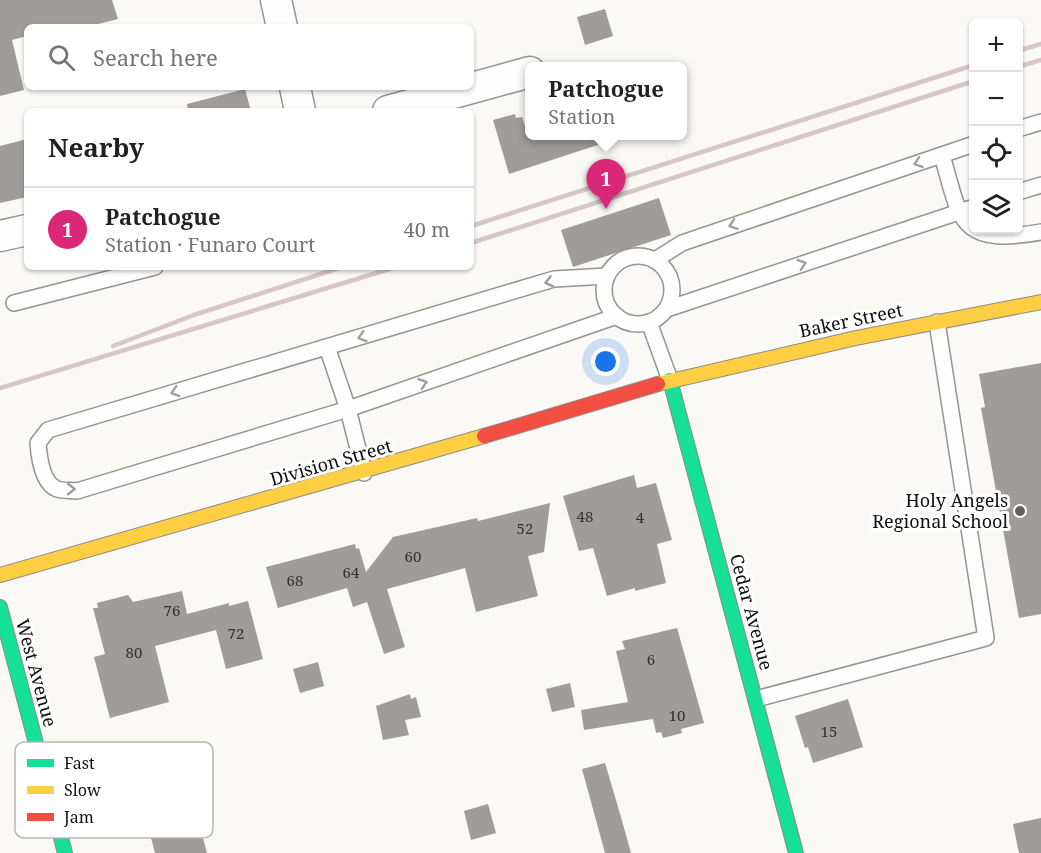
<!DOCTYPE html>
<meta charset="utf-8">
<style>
:root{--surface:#fff;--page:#f2f2f2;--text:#202124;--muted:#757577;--line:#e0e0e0;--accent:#db2777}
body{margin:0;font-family:"Noto Serif",serif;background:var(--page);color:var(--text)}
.controls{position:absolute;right:18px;top:18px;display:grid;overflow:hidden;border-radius:9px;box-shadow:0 2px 4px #0004}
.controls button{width:54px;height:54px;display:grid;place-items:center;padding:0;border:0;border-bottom:2px solid var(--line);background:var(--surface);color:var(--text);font:30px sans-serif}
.you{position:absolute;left:606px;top:362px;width:21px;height:21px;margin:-15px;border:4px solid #fff;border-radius:50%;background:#1a73e8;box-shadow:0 0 0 9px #1a73e833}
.badge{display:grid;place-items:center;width:39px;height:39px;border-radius:50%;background:var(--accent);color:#fff;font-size:20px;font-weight:700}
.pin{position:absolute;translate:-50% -50px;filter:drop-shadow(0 2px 3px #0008)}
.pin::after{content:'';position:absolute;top:32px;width:21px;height:18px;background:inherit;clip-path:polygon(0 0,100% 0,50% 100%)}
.popup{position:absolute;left:525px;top:62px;width:162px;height:78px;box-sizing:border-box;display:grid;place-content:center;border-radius:9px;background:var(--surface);filter:drop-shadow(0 2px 4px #0005);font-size:20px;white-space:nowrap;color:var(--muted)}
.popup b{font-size:22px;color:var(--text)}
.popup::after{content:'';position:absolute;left:50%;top:100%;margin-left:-12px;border:12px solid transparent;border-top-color:var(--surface)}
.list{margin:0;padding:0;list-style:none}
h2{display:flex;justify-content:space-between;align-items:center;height:78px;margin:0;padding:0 24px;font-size:26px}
h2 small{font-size:20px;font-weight:400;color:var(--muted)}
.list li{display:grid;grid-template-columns:39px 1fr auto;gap:18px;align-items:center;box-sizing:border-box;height:84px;padding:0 24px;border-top:2px solid var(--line)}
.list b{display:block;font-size:22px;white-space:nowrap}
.list p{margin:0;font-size:20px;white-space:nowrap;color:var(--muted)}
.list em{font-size:20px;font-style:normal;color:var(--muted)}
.icon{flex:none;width:33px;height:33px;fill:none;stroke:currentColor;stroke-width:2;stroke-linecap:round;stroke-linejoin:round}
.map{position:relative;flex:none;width:1041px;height:853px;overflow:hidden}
.search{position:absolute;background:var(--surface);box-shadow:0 2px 4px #0004;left:24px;top:24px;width:450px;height:66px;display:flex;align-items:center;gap:15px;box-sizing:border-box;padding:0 21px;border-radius:9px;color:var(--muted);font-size:22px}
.panel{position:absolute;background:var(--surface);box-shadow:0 2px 4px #0004;left:24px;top:108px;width:450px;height:162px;border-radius:9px}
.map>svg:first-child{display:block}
.building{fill:#9f9c9a}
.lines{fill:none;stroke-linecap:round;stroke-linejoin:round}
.lane-casing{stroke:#959493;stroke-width:18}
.street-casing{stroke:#959493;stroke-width:33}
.fast-casing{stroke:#8c8b89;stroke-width:16}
.slow-casing{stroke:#8c8b89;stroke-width:16}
.jam-casing{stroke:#8c8b89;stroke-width:16}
.lane{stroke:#fefefe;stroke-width:15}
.street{stroke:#fefefe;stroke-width:30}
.fast{stroke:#16e098;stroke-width:14}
.slow{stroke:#ffcf43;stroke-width:14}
.jam{stroke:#f24e42;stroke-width:14}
.rail{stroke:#d6c6c9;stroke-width:4.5}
.oneway{stroke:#9e9e9e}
.poi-dot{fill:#626160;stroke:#fff;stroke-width:2}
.labels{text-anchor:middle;stroke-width:6;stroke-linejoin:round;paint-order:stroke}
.number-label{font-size:15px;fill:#333232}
.street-label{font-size:18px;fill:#0f0f0f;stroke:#fff}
.poi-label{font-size:18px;fill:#0f0f0f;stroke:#fff;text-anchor:end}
.key{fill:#fff;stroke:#b7b7b7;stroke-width:1.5}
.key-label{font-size:16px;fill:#0f0f0f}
</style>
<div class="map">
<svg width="1041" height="853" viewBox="0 0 1041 853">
<rect width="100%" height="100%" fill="#fbf9f5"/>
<g class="building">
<polygon points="0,0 112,0 118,19 86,27 27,27 27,36 12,40 24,90 0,96"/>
<polygon points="605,9 613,36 585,45 577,17"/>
<polygon points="245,89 251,111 188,111 187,104"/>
<polygon points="515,114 516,118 522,117 528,135 616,135 616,139 509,174 493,120"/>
<polygon points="27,139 27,197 0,203 0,146"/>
<polygon points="659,198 671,235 573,267 561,230"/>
<polygon points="1041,363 1041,614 1019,618 981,408 985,407 979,374"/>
<polygon points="634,475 637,488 656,483 672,540 657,544 666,583 635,591 635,588 607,596 593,548 579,551 563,496"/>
<polygon points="550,503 544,552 528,556 538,596 476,612 465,568 387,589 405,647 384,654 367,602 353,607 347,588 278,608 266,567 355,544 356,549 359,548 366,572 393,537 477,518 478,521"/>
<polygon points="182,591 187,614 229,603 229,606 248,601 263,659 226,669 216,630 155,646 169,702 110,718 94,657 105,654 93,608 98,608 97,603 128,595 133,602"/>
<polygon points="677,628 704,723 681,729 682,733 663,738 661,732 656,733 653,719 584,730 581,710 628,702 616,651 625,649 622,641"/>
<polygon points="318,662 324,686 300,693 293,669"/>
<polygon points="570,683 575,707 552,712 546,689"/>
<polygon points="410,694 411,699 416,697 421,717 405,720 409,735 383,740 376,706"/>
<polygon points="848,699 863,747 813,763 808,747 805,748 795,716"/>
<polygon points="181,757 207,853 155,853 133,770"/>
<polygon points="605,763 621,817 631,853 605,853 582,769"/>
<polygon points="488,804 496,833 471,840 464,811"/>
<polygon points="1041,818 1041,853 1019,853 1013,824"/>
</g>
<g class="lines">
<g class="lane-casing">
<g id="lane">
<polyline points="1018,129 1041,122"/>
<path d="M942,155c19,68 18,91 99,77"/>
<polyline points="1018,192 1041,185"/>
<circle cx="638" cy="290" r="34"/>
<polyline points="655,260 682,243 974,144"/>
<path d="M607,276l-53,3 -506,151 -10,13c1,14 4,40 19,46 5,2 14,1 20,2l271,-82 269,-93"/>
<polyline points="14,303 155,267"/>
<polyline points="667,309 974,207"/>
<polyline points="649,322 670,380"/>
<polyline points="327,347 348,409 364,473"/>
<polyline points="756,699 986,638 937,322"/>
</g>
</g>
<g class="street-casing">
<g id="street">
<polyline points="276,0 282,27"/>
<polyline points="295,87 300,111"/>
<polyline points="388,111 530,72"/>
<polyline points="0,236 27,230"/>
</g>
</g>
<g class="fast-casing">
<g id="fast">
<polyline points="670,380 796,853"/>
<polyline points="0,607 65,853"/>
</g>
</g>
<g class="slow-casing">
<g id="slow">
<polyline points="658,384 856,338 1041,302"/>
<polyline points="0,575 484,436"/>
</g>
</g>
<g class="jam-casing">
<polyline id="jam" points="484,436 658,384"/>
</g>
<use href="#lane" class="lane"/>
<use href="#street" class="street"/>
<use href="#fast" class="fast"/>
<use href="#slow" class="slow"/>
<use href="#jam" class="jam"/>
<g class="rail">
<polyline points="1018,51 1041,44"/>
<polyline points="1018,67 1041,60"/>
<polyline points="471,226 974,65"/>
<polyline points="471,243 974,81"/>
<polyline points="113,346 194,315 342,267"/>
<polyline points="0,388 396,267"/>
</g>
</g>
<defs><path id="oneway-chevron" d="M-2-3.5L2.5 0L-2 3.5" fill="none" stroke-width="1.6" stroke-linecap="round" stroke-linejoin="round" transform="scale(1.5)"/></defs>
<g class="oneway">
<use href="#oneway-chevron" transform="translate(918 163) rotate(161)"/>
<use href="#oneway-chevron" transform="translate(733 225) rotate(161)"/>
<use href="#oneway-chevron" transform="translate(802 264) rotate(-18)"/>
<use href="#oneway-chevron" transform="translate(549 282) rotate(166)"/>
<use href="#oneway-chevron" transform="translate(362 337) rotate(163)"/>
<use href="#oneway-chevron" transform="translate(423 383) rotate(-19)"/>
<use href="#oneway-chevron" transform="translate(175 392) rotate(163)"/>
<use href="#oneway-chevron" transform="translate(71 489)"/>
</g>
<circle class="poi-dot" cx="1020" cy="511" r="6"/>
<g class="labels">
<g class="number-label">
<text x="585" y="522">48</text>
<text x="640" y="523">4</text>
<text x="525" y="534">52</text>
<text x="413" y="562">60</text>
<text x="351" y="578">64</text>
<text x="295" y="586">68</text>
<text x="172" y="616">76</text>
<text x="236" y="639">72</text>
<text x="134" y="658">80</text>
<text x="651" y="665">6</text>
<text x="677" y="721">10</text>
<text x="829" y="737">15</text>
</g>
<g class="street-label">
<text transform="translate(851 321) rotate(-12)" y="6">Baker Street</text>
<text transform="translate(331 463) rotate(-16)" y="6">Division Street</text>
<text transform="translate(751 612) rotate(75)" y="6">Cedar Avenue</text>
<text transform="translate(36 673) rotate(75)" y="6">West Avenue</text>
</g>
<g class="poi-label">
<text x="1008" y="507">Holy Angels<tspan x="1008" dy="21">Regional School</tspan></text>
</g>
</g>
<rect x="15" y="742" width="198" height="96" rx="9" class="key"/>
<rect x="27" y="759" width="27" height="8" fill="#16e098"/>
<rect x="27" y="786" width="27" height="8" fill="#ffcf43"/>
<rect x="27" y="813" width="27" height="8" fill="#f24e42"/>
<g class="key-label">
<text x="64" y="769">Fast</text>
<text x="64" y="796">Slow</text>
<text x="64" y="823">Jam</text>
</g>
</svg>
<div class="controls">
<button>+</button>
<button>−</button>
<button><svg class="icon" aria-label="locate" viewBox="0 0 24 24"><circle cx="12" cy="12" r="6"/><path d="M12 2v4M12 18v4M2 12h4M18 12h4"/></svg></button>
<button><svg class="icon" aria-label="layers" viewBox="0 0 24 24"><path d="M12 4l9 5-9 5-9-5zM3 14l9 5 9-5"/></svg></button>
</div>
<div class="you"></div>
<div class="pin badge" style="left:606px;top:209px">1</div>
<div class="popup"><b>Patchogue</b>Station</div>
<div class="search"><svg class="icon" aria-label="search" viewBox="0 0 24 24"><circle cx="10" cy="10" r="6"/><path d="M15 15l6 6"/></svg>Search here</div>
<section class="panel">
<h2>Nearby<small></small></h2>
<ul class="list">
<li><span class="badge">1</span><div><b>Patchogue</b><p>Station · Funaro Court</p></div><em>40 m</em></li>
</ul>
</section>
</div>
